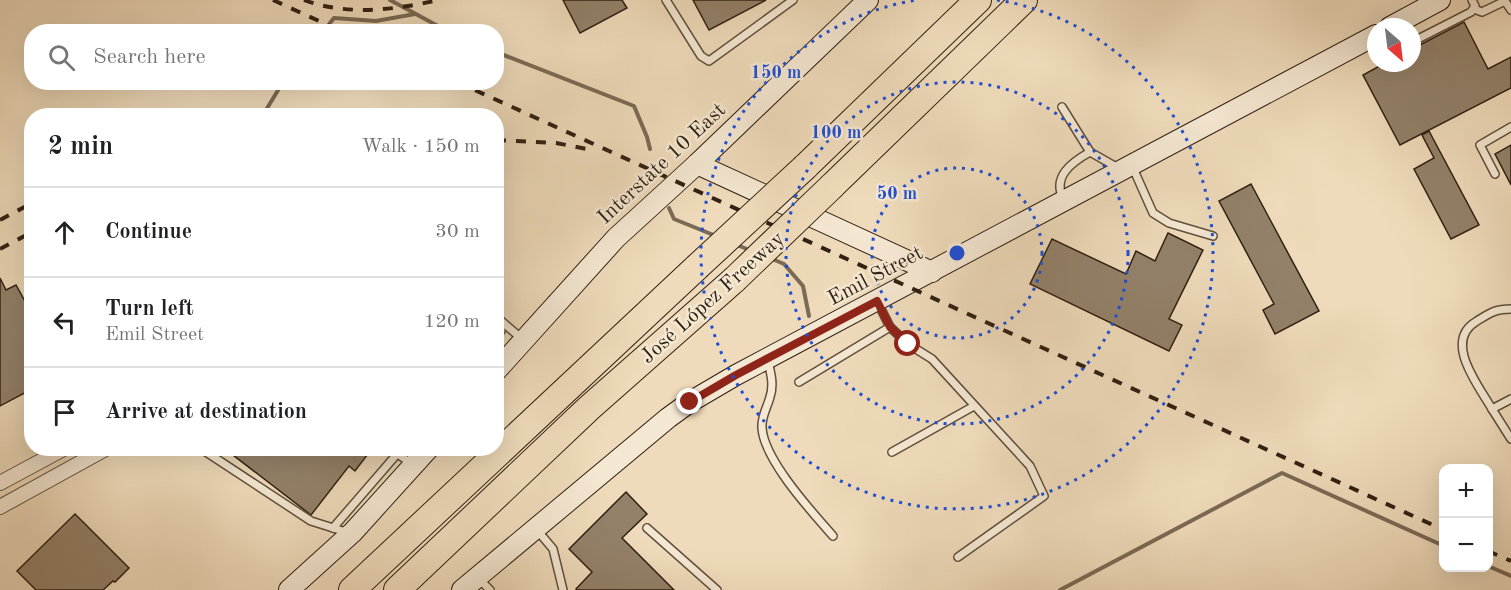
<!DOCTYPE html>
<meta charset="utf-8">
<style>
:root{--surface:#fff;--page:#f6f6f6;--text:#202124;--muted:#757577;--line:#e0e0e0}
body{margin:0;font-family:"Old Standard TT",serif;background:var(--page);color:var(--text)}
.controls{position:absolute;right:18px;bottom:18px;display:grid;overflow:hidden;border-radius:12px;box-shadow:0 6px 24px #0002}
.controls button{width:54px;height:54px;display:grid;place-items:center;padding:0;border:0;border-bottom:2px solid var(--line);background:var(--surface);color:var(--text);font:30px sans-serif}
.compass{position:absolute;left:1367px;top:18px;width:54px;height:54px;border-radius:50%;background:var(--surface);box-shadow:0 6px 24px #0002;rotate:152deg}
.stop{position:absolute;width:18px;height:18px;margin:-14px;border:4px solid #8f2418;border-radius:50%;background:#fff}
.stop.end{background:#8f2418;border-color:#fff;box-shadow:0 2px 6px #0008}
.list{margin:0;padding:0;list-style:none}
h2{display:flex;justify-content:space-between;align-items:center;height:78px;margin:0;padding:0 24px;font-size:26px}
h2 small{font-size:20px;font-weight:400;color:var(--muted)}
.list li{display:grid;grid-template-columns:39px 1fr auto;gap:18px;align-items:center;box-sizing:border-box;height:90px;padding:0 24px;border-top:2px solid var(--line)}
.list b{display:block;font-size:22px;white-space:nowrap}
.list p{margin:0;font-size:20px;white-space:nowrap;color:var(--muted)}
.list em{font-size:20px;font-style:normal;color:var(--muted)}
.icon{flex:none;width:33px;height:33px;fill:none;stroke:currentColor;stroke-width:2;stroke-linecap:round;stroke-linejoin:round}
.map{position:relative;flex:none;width:1511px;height:590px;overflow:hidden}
.search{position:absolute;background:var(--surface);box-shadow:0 6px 24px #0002;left:24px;top:24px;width:480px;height:66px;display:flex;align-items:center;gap:15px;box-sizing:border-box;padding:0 21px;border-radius:24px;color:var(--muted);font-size:22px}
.panel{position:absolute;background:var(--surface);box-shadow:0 6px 24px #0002;left:24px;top:108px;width:480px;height:348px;border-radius:24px}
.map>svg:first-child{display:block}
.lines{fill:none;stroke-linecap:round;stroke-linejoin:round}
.stream{stroke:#7b6a55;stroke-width:4}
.building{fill:#93816a;stroke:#2f2012;stroke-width:1.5}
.service-casing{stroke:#5f4f3c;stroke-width:10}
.minor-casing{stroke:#5f4f3c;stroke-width:16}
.secondary-casing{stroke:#2f2012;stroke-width:22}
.motorway-casing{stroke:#2f2012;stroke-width:28}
.service{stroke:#f5e8d3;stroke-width:7}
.minor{stroke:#f5e8d3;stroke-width:14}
.secondary{stroke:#f5e8d3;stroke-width:20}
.motorway{stroke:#efdbbb;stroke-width:26}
.rail{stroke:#2f2012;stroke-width:4;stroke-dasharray:10 10;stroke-linecap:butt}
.motorway-bridge-casing{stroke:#2f2012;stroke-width:28;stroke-linecap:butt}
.motorway-bridge{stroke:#efdbbb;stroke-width:26}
.route{stroke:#8f2418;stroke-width:8}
.ring{fill:none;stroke:#1d4ed8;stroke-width:3;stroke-dasharray:3 6}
.labels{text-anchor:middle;stroke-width:5;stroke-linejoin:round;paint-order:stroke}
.street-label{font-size:21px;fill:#2f2012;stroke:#f5e8d3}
.centre{fill:#1d4ed8;stroke:#f5e8d3;stroke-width:3}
.ring-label{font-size:18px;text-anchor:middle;font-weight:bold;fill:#1d4ed8;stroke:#f5e8d3;stroke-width:5;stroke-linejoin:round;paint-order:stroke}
</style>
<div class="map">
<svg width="1511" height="590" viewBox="0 0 1511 590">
<rect width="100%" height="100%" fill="#efdbbb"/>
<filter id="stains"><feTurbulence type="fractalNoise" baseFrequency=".00333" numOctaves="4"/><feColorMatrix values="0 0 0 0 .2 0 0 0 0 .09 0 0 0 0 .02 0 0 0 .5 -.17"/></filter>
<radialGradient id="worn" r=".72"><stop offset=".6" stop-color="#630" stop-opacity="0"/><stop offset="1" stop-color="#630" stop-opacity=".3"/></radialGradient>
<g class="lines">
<g class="stream">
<polyline points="390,0 449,32"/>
<polyline points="323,32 334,18 376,21 415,14"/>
<polyline points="496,52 634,106 647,137 650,149"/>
<polyline points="266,110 283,82"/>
<polyline points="669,208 674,219 716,236"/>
<polyline points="737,245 752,251"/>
<polyline points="770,258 784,264 803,286 809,316"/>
<polyline points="1488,566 1511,576"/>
<polyline points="1060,590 1282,473 1444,546"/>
</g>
</g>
<g class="building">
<polygon points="563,0 622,0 627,8 580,33"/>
<polygon points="693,0 766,0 709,30"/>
<polygon points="1464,22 1488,69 1511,57 1511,88 1400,145 1363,75 1385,63 1412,63 1412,49"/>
<polygon points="1429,131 1479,225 1451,239 1414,169 1434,158 1422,135"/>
<polygon points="1511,145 1511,185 1495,154"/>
<polygon points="1251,184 1319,311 1275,334 1263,310 1274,304 1219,201"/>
<polygon points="1168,233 1203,250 1169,319 1182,325 1169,351 1030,284 1052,239 1126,274 1136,251 1155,261"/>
<polygon points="0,278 6,290 16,285 32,314 32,389 0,406"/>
<polygon points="238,448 368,448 371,450 355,471 349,466 311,515 233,455"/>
<polygon points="626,492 647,514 622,538 674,590 577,590 576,589 592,572 569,549"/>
<polygon points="75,514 129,568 115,582 113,581 103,590 36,590 17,571"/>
</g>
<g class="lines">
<g class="service-casing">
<g id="service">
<polyline points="666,0 701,56 709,61 793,0"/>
<polyline points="1474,9 1482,12 1505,1 1511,10"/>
<polyline points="1412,42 1471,12 1475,6 1472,0"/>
<polyline points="1062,107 1090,152 1120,169"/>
<polyline points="1133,168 1153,213 1169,223 1213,236"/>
<polyline points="1495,174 1480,145 1511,127"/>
<path d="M1064,200c-13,-23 8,-38 26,-48"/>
<polyline points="877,301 890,327 908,344 932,359 1030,466 1044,496 958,557"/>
<polyline points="496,316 500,320 501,331 496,336"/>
<polyline points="500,320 522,339"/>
<path d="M768,361c3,13 6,24 2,36 -3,11 -9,20 -8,31 2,32 50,84 71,108"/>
<polyline points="799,382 890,327"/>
<polyline points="1511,399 1492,409 1511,439"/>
<path d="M1492,409c-13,-23 -50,-68 -15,-88 13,-8 18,-12 34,-12"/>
<polyline points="200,448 311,521 349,533"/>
<polyline points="389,448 412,464"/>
<polyline points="892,452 974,406"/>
<polyline points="333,528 397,454"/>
<polyline points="647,528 717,590"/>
<polyline points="537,530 553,549 563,590"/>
<polyline points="479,579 490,590"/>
</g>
</g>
<g class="minor-casing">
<g id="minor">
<polyline points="0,483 65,448"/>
<polyline points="0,507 107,448"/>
</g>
</g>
<g class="secondary-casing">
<g id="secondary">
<polyline points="1390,27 1440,0"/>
<polyline points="697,164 932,272"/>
<polyline points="496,371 616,238 697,164 868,0"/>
<polyline points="289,590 353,532 429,448"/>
<polyline points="462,590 668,418 690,402 736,375 1376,35"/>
</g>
</g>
<g class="motorway-casing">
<g id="motorway">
<polyline points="805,167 978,0"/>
<polyline points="832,186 1024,0"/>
<polyline points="352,590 697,267"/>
<polyline points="397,590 589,408 734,280"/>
</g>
</g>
<use href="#service" class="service"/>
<use href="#minor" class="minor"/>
<use href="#secondary" class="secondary"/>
<use href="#motorway" class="motorway"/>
<g class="rail">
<polyline points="273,0 343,32"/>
<path d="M304,0c42,16 92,10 134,0"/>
<polyline points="457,82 1444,530"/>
<polyline points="496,140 556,143 592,150"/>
<polyline points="0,220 32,203"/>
<polyline points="0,249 32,232"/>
<polyline points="1488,551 1511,561"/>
</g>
<g class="motorway-bridge-casing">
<g id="motorway-bridge">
<polyline points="697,267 805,167"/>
<polyline points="734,280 832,186"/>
</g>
</g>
<use href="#motorway-bridge" class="motorway-bridge"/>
</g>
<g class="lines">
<polyline class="route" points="690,402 736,375 877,301 890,327 908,344"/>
</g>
<g class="ring">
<circle cx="957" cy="253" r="85"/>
<circle cx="957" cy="253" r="171"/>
<path d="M997 0A256 256 0 1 1 917 0"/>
</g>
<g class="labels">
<g class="street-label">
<text transform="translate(661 163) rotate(-43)" y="7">Interstate 10 East</text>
<text transform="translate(875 275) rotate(-28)" y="7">Emil Street</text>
<text transform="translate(712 297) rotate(-42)" y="7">José López Freeway</text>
</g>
</g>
<circle cx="957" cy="253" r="9" class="centre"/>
<g class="ring-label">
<text x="776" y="78">150 m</text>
<text x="836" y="138">100 m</text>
<text x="897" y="199">50 m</text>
</g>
<rect width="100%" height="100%" filter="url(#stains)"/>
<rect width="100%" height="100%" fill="url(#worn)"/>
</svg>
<div class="controls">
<button>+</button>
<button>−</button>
</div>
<svg class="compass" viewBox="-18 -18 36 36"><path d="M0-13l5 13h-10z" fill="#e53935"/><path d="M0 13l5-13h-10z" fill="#757577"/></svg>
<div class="stop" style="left:908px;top:344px"></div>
<div class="stop end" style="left:690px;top:402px"></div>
<div class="search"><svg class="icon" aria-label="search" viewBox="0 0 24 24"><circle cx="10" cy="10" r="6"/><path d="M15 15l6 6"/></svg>Search here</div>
<section class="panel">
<h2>2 min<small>Walk · 150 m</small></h2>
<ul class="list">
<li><svg class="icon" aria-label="ahead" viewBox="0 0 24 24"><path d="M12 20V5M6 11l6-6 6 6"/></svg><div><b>Continue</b></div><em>30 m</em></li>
<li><svg class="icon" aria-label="left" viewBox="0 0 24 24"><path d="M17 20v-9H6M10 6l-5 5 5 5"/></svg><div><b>Turn left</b><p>Emil Street</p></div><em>120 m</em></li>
<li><svg class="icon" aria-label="arrive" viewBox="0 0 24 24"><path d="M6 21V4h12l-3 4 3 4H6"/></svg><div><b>Arrive at destination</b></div></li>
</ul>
</section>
</div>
